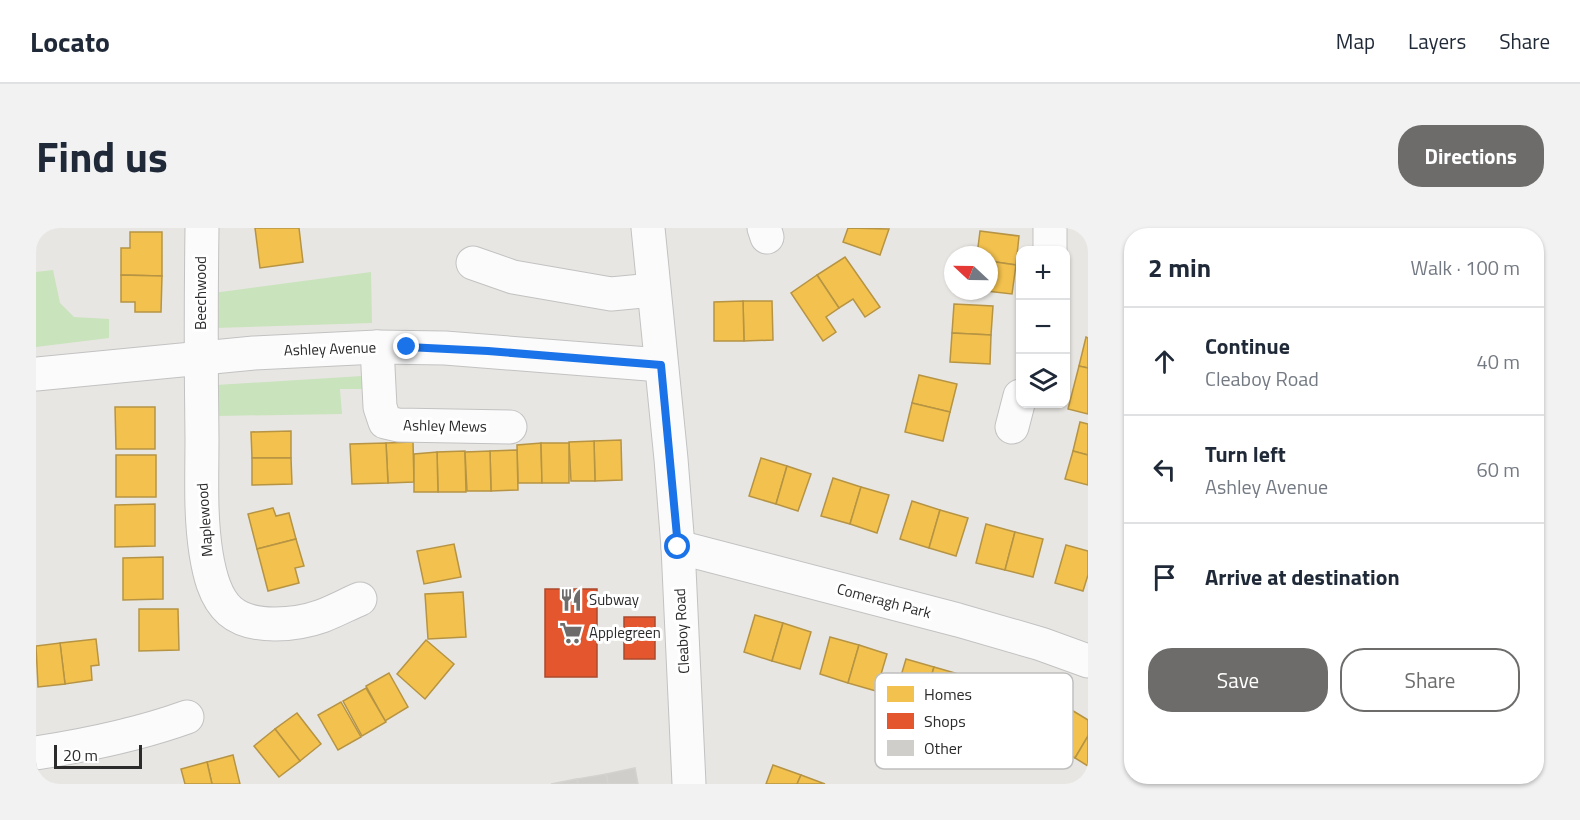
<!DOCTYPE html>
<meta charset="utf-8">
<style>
:root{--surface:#fff;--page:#f2f2f3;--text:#1f2937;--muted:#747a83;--line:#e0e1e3;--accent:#6d6c6b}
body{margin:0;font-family:"Titillium Web",sans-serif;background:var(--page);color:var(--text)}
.controls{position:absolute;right:18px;top:18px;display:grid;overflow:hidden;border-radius:12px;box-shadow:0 2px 4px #0004}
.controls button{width:54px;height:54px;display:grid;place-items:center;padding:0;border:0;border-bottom:2px solid var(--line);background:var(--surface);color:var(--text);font:30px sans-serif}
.compass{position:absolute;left:908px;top:18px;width:54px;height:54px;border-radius:50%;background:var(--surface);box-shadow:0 2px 4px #0004;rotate:292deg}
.scale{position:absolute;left:18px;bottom:15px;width:88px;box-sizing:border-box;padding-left:6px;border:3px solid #2b2b2b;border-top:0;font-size:16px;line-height:21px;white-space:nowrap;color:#2b2b2b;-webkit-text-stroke:4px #fff;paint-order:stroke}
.stop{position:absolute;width:18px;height:18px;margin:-14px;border:4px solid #1a73e8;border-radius:50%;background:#fff}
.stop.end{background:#1a73e8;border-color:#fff;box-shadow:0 2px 6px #0008}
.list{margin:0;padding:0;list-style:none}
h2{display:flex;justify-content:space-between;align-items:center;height:78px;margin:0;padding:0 24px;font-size:26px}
h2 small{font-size:20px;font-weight:400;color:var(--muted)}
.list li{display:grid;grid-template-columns:39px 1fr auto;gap:18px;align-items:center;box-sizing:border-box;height:108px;padding:0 24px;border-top:2px solid var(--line)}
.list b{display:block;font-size:22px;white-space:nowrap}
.list p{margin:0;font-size:20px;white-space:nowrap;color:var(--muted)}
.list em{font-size:20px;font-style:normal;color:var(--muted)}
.actions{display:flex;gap:12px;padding:18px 24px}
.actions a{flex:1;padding:14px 0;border:2px solid var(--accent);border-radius:24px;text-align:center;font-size:21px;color:var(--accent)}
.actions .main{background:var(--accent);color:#fff}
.icon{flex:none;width:33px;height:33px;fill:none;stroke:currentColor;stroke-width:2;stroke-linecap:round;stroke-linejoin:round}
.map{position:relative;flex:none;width:1052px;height:556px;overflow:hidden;border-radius:24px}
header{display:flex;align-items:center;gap:36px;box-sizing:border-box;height:84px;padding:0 30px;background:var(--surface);border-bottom:2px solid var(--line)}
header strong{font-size:28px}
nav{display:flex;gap:33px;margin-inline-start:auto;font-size:21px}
.intro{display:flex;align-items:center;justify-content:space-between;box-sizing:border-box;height:144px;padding:0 36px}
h1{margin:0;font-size:42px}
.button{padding:15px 27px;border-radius:24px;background:var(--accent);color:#fff;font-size:21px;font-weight:700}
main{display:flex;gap:36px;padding:0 36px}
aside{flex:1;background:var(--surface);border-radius:24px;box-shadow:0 2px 4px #0004}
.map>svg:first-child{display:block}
.green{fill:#c9e3bc}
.homes{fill:#f2c14e;stroke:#b69444;stroke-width:1.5}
.shops{fill:#e4572e;stroke:#ac4a2d;stroke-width:1.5}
.building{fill:#d0cecb;stroke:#d3d2ce;stroke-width:1.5}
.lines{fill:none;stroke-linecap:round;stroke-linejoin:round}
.minor-casing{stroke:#c2c2c2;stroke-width:35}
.minor{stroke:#fcfbfb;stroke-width:33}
.route{stroke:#1a73e8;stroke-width:8}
.labels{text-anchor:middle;stroke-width:6;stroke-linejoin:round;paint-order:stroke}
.street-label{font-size:15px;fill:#2b2b2b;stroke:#fff}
.poi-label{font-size:15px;fill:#2b2b2b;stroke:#fff;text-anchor:start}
.key{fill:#fff;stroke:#bfbfbf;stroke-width:1.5}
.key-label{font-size:16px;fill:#2b2b2b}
</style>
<header>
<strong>Locato</strong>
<nav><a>Map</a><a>Layers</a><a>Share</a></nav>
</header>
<div class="intro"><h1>Find us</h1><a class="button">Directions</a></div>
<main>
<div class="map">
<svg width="1052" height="556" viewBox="0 0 1052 556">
<rect width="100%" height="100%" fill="#e8e6e2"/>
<g class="green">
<polygon points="17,42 24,75 38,89 73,91 73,110 0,119 0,44"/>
<polygon points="335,44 336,95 179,100 177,65"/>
<polygon points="326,148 327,161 304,161 306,186 180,188 180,157"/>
</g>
<g class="homes">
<polygon points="219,0 263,0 267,34 224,40"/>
<polygon points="812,0 853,1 844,27 807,14"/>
<polygon points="944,3 983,8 980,37 953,33 953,27 941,27"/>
<polygon points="94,4 126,4 126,48 85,47 85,20 94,20"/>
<polygon points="809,29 844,79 829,89 817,71 803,80 781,47"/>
<polygon points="953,33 980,37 976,66 950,63 953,63"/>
<polygon points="85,47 126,48 125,84 99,84 99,74 85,74"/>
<polygon points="781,47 803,80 790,89 800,104 787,113 755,65"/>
<polygon points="707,73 736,73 737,112 708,113"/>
<polygon points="707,73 708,113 678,113 678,74"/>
<polygon points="918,76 957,78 955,107 916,105"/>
<polygon points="916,105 955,107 954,136 914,134"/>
<polygon points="1050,109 1052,110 1052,140 1043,138"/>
<polygon points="1043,138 1052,140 1052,186 1032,181"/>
<polygon points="883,147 921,156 914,184 876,175"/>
<polygon points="876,175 914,184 907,213 869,204"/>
<polygon points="79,179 119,179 119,221 80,221"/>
<polygon points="1044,194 1052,196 1052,227 1037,223"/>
<polygon points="255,203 255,230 216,230 215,204"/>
<polygon points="585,212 586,252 559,253 558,213"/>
<polygon points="558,213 559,253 535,253 533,214"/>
<polygon points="377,214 378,254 352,255 350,215"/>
<polygon points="350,215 352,255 316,256 314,216"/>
<polygon points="505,215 506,255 482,255 481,217"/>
<polygon points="505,215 533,215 533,255 506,255"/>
<polygon points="481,222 482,262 455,263 454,223"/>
<polygon points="429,223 430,264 402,264 401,224"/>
<polygon points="454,223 455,263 431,263 429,224"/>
<polygon points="1037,223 1052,227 1052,257 1029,251"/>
<polygon points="401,224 402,264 378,264 378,226"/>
<rect x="80" y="227" width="40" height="42"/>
<polygon points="216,230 255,230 256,256 216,257"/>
<polygon points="725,230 751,238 740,276 713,268"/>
<polygon points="751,238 775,246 762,283 740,276"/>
<polygon points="797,250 825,259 814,296 785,288"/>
<polygon points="825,259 853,267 841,305 814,296"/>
<polygon points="876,273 904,282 893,320 864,311"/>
<polygon points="119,276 119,318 79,319 79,277"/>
<polygon points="237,280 240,288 253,285 260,311 221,321 212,286"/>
<polygon points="904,282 932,290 920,328 893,320"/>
<polygon points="950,296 979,304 969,342 940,335"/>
<polygon points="979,304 1007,311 997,349 969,342"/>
<polygon points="260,311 268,338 259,340 263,355 232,363 221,321"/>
<polygon points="418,316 425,349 388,356 381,323"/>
<polygon points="1030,317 1052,323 1052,347 1047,363 1019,355"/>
<polygon points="127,329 127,371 87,372 87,330"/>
<polygon points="427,364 430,409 392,411 389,366"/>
<polygon points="103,381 142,381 143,422 103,423"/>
<polygon points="719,387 747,395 736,433 708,424"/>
<polygon points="747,395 775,404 764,441 736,433"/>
<polygon points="794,409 823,417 812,455 784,446"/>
<polygon points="60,411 63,437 55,438 56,452 29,456 24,415"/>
<polygon points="390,412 418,436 389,471 361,446"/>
<polygon points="24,415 29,456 2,459 0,418"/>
<polygon points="823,417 851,426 840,463 812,455"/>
<polygon points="870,431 898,439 887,476 859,468"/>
<polygon points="898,439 926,447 916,485 887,476"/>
<polygon points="353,445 372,479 349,493 330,458"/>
<polygon points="330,460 350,494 326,508 307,473"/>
<polygon points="305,474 325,509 302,522 282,487"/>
<polygon points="1034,481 1052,492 1052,508 1039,530 1014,514"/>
<polygon points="261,485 285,516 264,533 239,501"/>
<polygon points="239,501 264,533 243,549 218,518"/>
<polygon points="1052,508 1052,538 1039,530"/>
<polygon points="197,527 204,556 176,556 171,534"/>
<polygon points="171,534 176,556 149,556 145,541"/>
<polygon points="737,537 765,547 761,556 730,556"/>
<polygon points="765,547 789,556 761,556"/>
</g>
<g class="shops">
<rect x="509" y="361" width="52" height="88"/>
<rect x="588" y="389" width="31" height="42"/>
</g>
<g class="building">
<polygon points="599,540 602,556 572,556 570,546"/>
<polygon points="570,546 572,556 542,556 541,551"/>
<polygon points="541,551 542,556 515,556"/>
</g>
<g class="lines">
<g class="minor-casing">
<g id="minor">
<path d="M166,0c-1,70 -1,140 0,210 0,38 -2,77 4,115 3,19 8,44 24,58 22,19 67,14 92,5 13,-5 26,-12 38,-17"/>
<polyline points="612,0 635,231 642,319 653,556"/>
<polyline points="728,0 731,9"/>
<polyline points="1014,22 1014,0"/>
<polyline points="437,35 477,49 575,66 617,62"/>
<polyline points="341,119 344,179 349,194 362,197 474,199"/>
<polyline points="0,146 218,125 341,119 409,120 625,137"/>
<polyline points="976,199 984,168"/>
<polyline points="642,319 922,392 1005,416 1052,433"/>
<path d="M0,525c52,-8 101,-18 151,-36"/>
</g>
</g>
<use href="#minor" class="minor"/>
</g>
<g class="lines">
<polyline class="route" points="371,119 452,123 625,137 642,319"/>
</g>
<defs>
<g id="restaurant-bare" transform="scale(1.8)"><path d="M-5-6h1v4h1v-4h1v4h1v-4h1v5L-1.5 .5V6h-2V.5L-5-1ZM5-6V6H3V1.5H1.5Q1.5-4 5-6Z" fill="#6d6c6b" stroke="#fff" stroke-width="2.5" paint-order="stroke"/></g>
<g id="supermarket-bare" transform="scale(1.8)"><path d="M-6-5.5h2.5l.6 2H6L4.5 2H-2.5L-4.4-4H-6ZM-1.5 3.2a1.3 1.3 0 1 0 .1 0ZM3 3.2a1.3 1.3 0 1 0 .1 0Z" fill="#6d6c6b" stroke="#fff" stroke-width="2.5" paint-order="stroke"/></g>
</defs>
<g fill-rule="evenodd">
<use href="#restaurant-bare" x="535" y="372"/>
<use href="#supermarket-bare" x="535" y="405"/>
</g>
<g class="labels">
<g class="street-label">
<text transform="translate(165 65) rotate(-90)" y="5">Beechwood</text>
<text transform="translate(294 121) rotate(-2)" y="5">Ashley Avenue</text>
<text transform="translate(409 198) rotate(1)" y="5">Ashley Mews</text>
<text transform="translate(169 292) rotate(-94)" y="5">Maplewood</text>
<text transform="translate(848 373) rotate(15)" y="5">Comeragh Park</text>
<text transform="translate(646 403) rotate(-93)" y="5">Cleaboy Road</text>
</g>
<g class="poi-label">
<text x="553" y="377">Subway</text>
<text x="553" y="410">Applegreen</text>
</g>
</g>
<rect x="839" y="445" width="198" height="96" rx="9" class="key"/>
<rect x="851" y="458" width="27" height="16" fill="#f2c14e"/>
<rect x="851" y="485" width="27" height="16" fill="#e4572e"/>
<rect x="851" y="512" width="27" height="16" fill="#d0cecb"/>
<g class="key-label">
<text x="888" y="472">Homes</text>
<text x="888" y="499">Shops</text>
<text x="888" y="526">Other</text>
</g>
</svg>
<div class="controls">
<button>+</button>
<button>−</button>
<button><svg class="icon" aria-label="layers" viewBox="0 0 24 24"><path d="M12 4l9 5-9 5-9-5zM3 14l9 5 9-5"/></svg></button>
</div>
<svg class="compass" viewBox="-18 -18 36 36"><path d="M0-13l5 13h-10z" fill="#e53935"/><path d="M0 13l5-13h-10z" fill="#747a83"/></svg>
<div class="scale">20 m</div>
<div class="stop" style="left:642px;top:319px"></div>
<div class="stop end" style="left:371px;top:119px"></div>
</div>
<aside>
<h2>2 min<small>Walk · 100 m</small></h2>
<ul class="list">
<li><svg class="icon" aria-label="ahead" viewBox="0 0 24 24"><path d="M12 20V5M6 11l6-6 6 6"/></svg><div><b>Continue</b><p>Cleaboy Road</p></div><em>40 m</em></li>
<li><svg class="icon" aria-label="left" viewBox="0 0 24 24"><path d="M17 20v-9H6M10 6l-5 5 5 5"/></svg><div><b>Turn left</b><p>Ashley Avenue</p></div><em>60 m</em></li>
<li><svg class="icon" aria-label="arrive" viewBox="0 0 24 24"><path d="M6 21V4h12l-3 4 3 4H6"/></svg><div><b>Arrive at destination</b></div></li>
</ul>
<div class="actions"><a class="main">Save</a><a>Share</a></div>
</aside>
</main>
